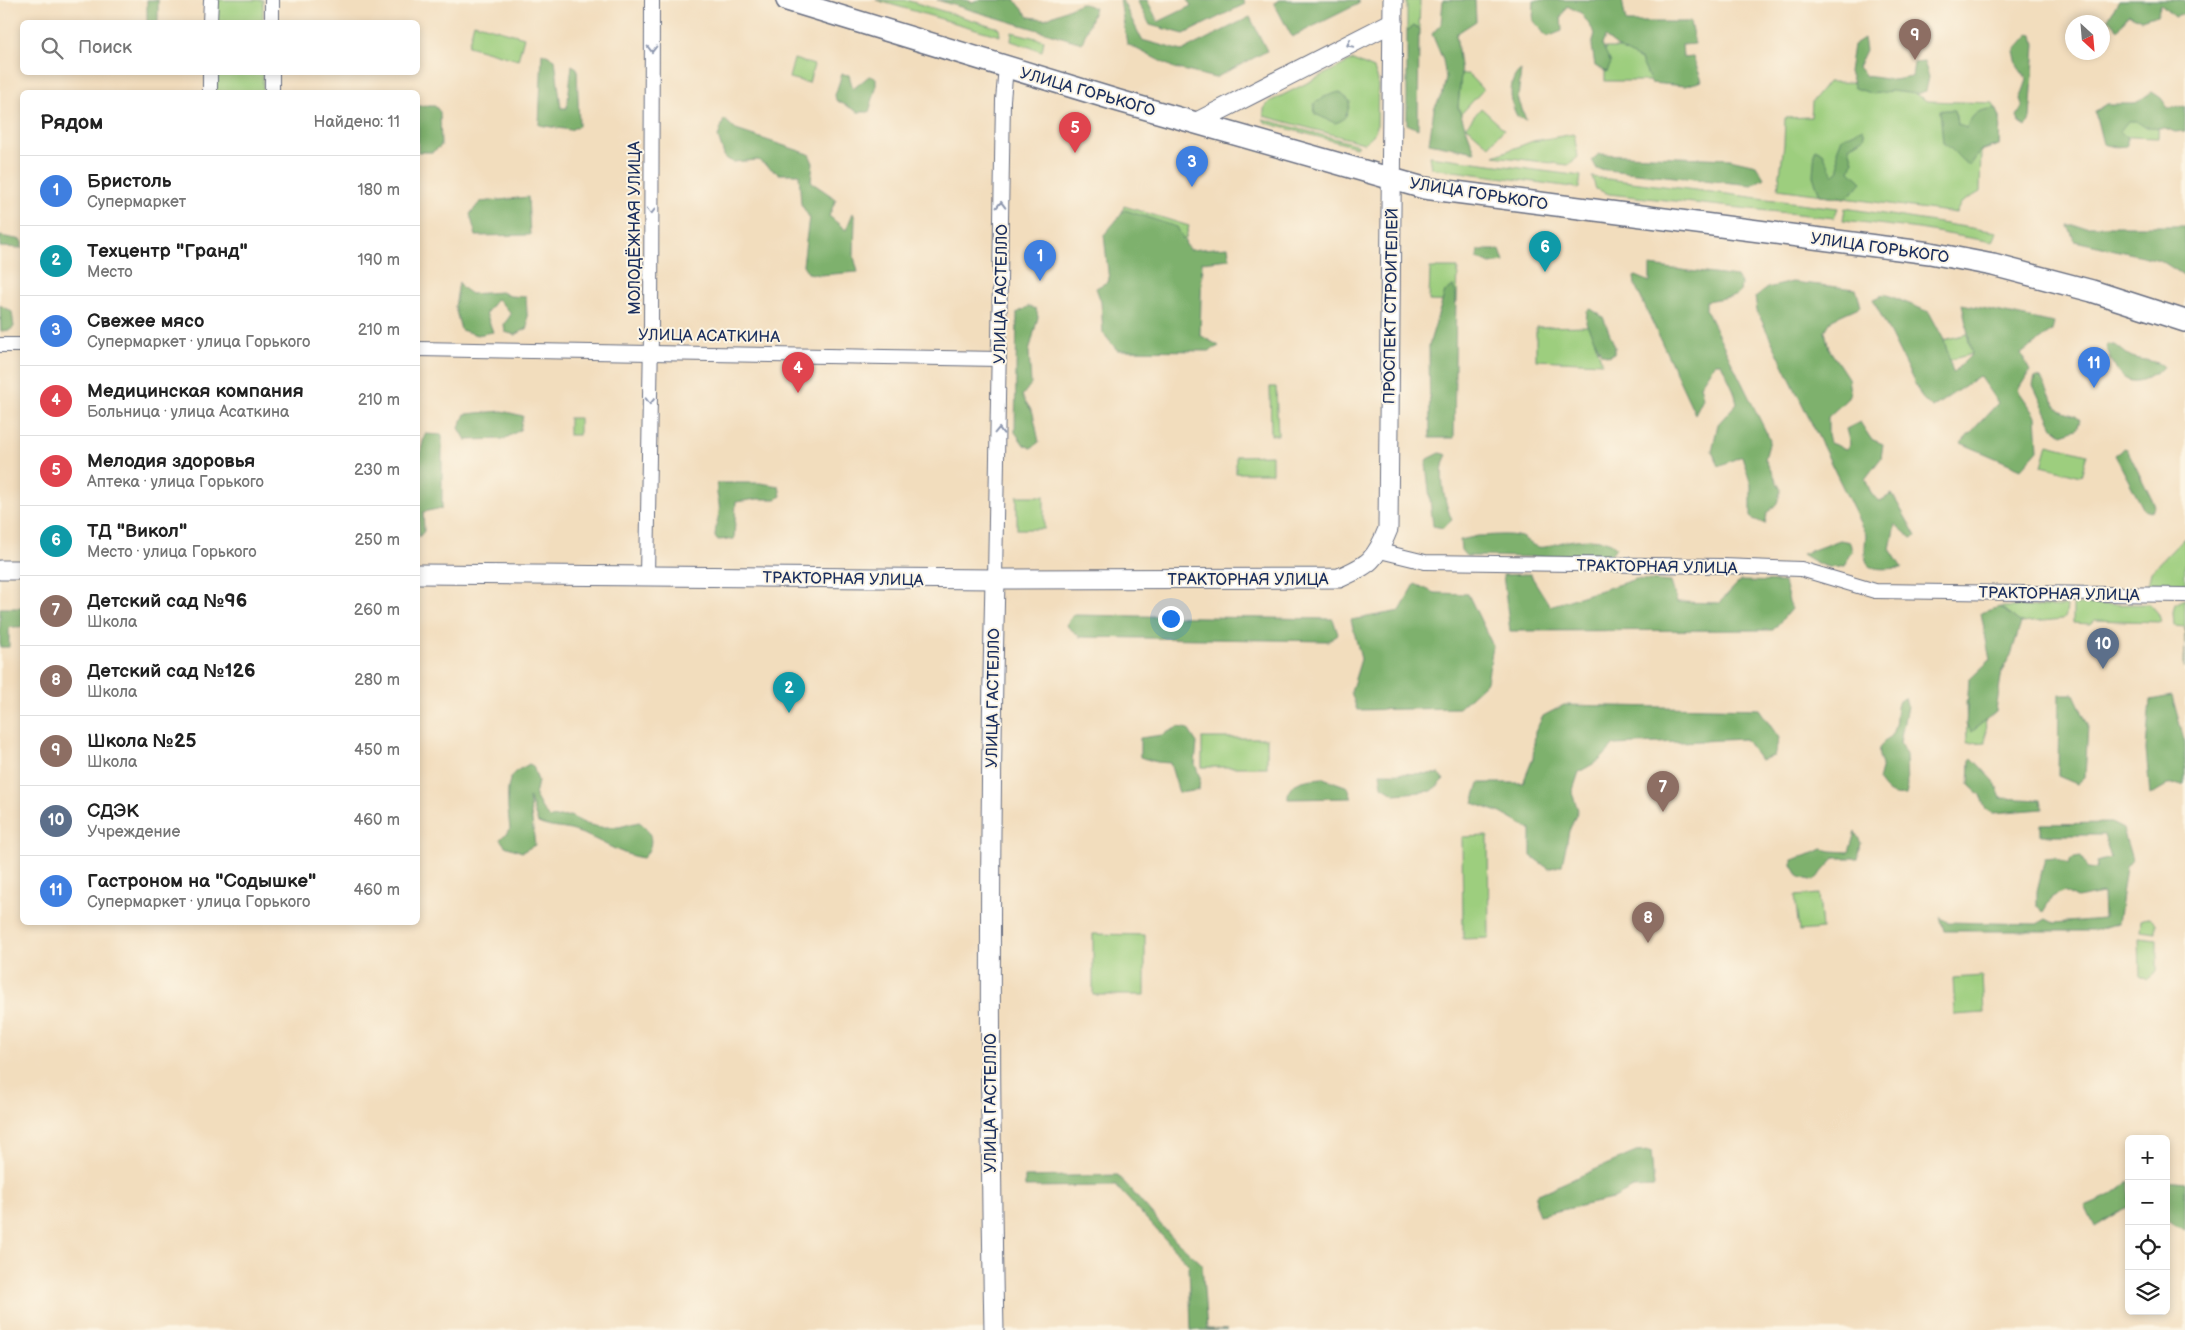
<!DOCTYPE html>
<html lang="ru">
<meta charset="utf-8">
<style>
:root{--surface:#fff;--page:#f6f6f6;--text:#222;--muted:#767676;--line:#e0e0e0;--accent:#1a73e8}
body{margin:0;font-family:"Balsamiq Sans",sans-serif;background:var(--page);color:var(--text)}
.controls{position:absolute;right:15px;bottom:15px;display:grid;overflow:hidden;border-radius:8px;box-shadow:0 2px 8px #0003}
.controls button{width:45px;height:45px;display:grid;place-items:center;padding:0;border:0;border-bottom:1px solid var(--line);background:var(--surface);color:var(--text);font:25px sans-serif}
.compass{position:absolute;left:2065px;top:15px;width:45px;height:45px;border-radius:50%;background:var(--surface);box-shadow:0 2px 8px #0003;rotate:154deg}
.you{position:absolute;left:1170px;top:618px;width:18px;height:18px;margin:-12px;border:4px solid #fff;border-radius:50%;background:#1a73e8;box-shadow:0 0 0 8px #1a73e833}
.badge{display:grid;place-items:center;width:32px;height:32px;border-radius:50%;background:var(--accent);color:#fff;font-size:16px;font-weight:700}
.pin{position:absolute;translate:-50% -41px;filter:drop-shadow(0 1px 2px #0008)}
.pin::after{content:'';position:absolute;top:26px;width:18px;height:15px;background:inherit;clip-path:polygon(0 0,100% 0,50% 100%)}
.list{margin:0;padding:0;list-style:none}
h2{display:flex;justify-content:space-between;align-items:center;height:65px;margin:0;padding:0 20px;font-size:21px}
h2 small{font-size:16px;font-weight:400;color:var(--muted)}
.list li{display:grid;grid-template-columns:32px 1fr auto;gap:15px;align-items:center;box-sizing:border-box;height:70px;padding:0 20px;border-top:1px solid var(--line)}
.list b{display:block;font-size:19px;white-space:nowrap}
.list p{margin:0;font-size:16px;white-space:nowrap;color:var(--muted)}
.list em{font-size:16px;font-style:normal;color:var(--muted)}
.icon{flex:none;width:28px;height:28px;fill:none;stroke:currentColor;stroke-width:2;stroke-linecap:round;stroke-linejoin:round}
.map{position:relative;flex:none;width:2185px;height:1330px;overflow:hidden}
.search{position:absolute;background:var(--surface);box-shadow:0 2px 8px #0003;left:20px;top:20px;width:400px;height:55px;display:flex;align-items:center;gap:12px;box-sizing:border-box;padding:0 18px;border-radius:8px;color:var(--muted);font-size:19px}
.panel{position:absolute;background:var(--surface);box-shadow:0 2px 8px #0003;left:20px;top:90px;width:400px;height:835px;border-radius:8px}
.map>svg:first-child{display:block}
.green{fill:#9dce7e;stroke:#5c7e6e}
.forest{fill:#7eb16d;stroke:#4c7066}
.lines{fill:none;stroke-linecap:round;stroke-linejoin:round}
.street-casing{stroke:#666c7f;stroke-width:16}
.secondary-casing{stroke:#666c7f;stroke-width:21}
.primary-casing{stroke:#666c7f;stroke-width:24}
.street{stroke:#fff;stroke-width:14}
.secondary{stroke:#fff;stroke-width:19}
.primary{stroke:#fff;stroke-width:21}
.oneway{stroke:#8d97ae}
.labels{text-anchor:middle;stroke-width:4;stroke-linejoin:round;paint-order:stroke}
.street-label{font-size:16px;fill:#1b2f5e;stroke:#fcf5e5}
</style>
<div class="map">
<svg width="2185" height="1330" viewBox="0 0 2185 1330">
<rect width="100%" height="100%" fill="#fcf5e5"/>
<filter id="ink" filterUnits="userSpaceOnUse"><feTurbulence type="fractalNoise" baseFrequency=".02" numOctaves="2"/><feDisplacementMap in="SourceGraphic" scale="10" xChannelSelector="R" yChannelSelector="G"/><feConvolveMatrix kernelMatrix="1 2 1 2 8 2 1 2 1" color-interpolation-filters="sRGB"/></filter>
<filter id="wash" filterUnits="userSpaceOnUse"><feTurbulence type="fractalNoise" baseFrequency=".0096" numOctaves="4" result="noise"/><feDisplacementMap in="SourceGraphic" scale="20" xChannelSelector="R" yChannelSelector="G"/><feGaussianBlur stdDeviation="1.12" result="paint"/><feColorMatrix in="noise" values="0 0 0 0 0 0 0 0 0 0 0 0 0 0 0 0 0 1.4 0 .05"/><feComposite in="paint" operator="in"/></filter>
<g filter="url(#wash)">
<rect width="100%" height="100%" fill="#f2ddbd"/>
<g class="green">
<rect x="216" y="0" width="47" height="22"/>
<polygon points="876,0 906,0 999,28 1000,36"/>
<polygon points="1407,0 1420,0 1419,29 1414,25 1407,31"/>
<polygon points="474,23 524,37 518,60 468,46"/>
<polygon points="1012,32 1044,40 1042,51 1011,41"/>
<rect x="1605" y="48" width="54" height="33"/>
<polygon points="794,59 814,65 809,83 789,78"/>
<polygon points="1353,60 1374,69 1378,80 1377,127 1373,135 1364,143 1264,116 1264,109 1269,102"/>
<rect x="216" y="73" width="47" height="19"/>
<polygon points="1461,74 1468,74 1483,90 1461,114 1458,107"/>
<polygon points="1828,82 1897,83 1927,101 1993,103 2000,117 1999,145 1981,151 1980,192 1961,203 1956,213 1778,189 1784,144 1785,118 1811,117 1812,102"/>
<polygon points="1481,108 1504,129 1489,146 1466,126"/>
<polygon points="2108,111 2159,112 2158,138 2107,136"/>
<polygon points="1263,119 1359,145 1356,147 1266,123"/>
<polygon points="1574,134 1578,157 1568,165 1494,156 1533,141"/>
<polygon points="1429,156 1581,176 1579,188 1431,168"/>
<polygon points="1592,177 1838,208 1834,218 1609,194 1596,189"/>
<polygon points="1124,206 1189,226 1184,244 1118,224"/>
<polygon points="1845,208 1997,232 1993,242 1919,229 1843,220"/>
<polygon points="1430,268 1458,268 1457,302 1429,301"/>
<polygon points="1590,326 1602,363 1536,360 1536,327"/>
<polygon points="1967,334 1972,354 1949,360 1944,340"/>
<polygon points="1270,387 1276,387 1278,435 1271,435"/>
<rect x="569" y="418" width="10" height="17"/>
<polygon points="2048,444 2087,454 2081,476 2042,466"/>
<polygon points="1272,455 1272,473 1236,473 1236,456"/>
<rect x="1017" y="496" width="27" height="33"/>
<polygon points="2185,537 2185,586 2148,585 2151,572"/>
<polygon points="2185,599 2185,667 2184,667 2185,627 2174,626 2173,612 2175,604"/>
<polygon points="2150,604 2158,613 2161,621 2159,622 2095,620 2091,624 2073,623 2073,605"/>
<polygon points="2067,606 2066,615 2063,619 2021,623 2000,607"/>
<polygon points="1985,699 1986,742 1967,743 1966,700"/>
<rect x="1202" y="738" width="65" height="29"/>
<polygon points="1488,836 1489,938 1463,939 1462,837"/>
<polygon points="1819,894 1822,929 1799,931 1795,896"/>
<polygon points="2150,917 2156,923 2156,933 2140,931 2141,920"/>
<polygon points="1093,934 1145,935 1145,995 1093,995"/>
<polygon points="2139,938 2157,940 2157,972 2148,979 2140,975"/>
<polygon points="1982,976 1984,1013 1955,1015 1953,978"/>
</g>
<g class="forest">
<rect x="147" y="0" width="11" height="22"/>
<polygon points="937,0 966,0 972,2 978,0 1015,0 1029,17 1045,19 1081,3 1095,8 1082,43"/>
<polygon points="1120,0 1122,0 1142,40 1182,51 1250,17 1267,51 1215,78 1174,68 1127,44"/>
<polygon points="1137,0 1147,0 1158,22 1191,6 1188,0 1243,0 1245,4 1184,34 1150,25"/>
<polygon points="1280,0 1358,0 1358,4 1292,37 1274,3"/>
<polygon points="1443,0 1475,0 1476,21 1456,34 1461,74 1458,107 1475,152 1429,143 1434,109 1443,92 1446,78 1443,60 1432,34 1441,24"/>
<polygon points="1534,0 1622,0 1626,22 1690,22 1695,44 1682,45 1683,58 1693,57 1702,81 1685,86 1651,83 1641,60 1622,50 1605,37 1602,45 1611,63 1607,72 1595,66 1592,46 1595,33 1581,13 1567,6 1561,17 1562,31 1547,37 1533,21"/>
<polygon points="2119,0 2185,0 2185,14 2175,17 2161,4 2157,15 2141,20 2129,14 2118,30 2108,19"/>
<polygon points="1414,25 1419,29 1418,129 1407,124 1407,31"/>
<polygon points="2029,34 2033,35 2035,44 2030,119 2026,127 2020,123 2017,116 2023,107 2020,99 2027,80 2018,67 2014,51"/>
<polygon points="1864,38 1866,50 1858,67 1866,76 1893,80 1912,77 1914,63 1924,62 1929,77 1926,91 1916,94 1891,91 1873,94 1855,88 1849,72 1853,45"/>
<polygon points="542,53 555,59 561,108 567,108 572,65 577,68 579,126 570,130 539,125"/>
<path d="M1521,70l-3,28 8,22 -9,-4c-7,-12 -10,-37 4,-46z"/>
<polygon points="842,74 849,75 853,89 869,76 876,78 876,88 869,112 858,112 836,100 835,95"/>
<path d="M1339,92l11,9c-2,11 -3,19 -15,22l-20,-9 -1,-10 10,-7z"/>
<polygon points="2152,92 2161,98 2168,108 2185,107 2185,131 2175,132 2165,128 2145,127 2136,121 2128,121 2120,131 2127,138 2127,146 2115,147 2103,144 2095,112 2107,104 2134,104"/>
<polygon points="418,106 435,106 440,112 441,146 432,152 418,152"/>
<path d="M1996,108l4,9 -1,28 -18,5 -11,16c-11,-6 -14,-15 -27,-23l-3,-33h15l2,14 9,4c9,-17 11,-17 30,-20z"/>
<polygon points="724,119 736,130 809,154 813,163 811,182 836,199 829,216 846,230 853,213 855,218 854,257 858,272 820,275 808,273 803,265 809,217 801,204 799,174 779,174 758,160 733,162 725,158 718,137"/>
<polygon points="1863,128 1865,137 1849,147 1853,161 1850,171 1862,182 1847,198 1820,195 1813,176 1815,149 1823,153 1833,175 1839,170 1837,151 1842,138"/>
<polygon points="1599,154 1730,159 1756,165 1764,178 1752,185 1597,169 1592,160"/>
<polygon points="528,197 530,235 476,236 470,214 480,202"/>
<polygon points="1125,210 1177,227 1189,250 1228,247 1230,259 1202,262 1200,335 1219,346 1209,351 1117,350 1103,333 1101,302 1096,288 1109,281 1104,235"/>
<polygon points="2068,226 2185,226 2185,276 2160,260 2075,241"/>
<polygon points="0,236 22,240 22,248 0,247"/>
<polygon points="1478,250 1500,250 1504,262 1490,264 1477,258"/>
<polygon points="1650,266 1737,277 1741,284 1740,292 1735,296 1706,301 1706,310 1770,440 1765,459 1781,490 1777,503 1767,514 1765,524 1751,518 1751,485 1742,456 1719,466 1712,451 1718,424 1737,403 1734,391 1721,363 1715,363 1700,385 1703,398 1695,414 1635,285 1634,277 1636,276 1650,282"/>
<polygon points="459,282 461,287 471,294 501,292 510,296 526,297 528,328 515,335 505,332 504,324 510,316 510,312 497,299 486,313 493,332 477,335 461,330 455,307"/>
<path d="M1792,282l64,7 5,17 -29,13 -7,12 4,18 19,29 2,14 -2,6 -20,19v17l2,9 16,6 4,-5 -4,-15 14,-7 11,17 12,5 -2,14 -16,21 7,16 8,6 12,-7 2,3 22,39 -5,2 -16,-14 -5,25 12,19c-34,2 -40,3 -36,-33l-109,-224 -2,-14 12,-9z"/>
<polygon points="1453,286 1456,293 1454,438 1430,438 1429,345 1445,292"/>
<polygon points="1885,294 1929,312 1944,340 1953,373 1972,354 1962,304 2054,323 2052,331 2021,354 2030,371 2018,390 2036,416 2038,450 2021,469 1961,443 1998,403 1979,376 1932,408 1922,398 1873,299"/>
<polygon points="0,305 12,312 14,327 10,330 1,331"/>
<polygon points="1029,306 1036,309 1038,317 1029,352 1031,384 1022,396 1033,413 1039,442 1031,448 1024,445 1015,432 1017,313"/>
<polygon points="1591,309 1603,317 1615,347 1614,353 1609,356 1601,353 1586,323 1587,311"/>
<path d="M2108,344c13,1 13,8 24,13 12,4 19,2 31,9 -4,7 -10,8 -16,12 -26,12 -32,-12 -41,-31z"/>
<path d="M2035,377l6,1c5,9 11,23 18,31 7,6 16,4 21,11l-3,9 -15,5 -9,-7 -20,-42z"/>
<polygon points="502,411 523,416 520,430 504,439 466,440 459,428 465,414"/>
<polygon points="425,434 442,435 442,508 423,512 424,531 419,537 418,462"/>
<polygon points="2124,448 2127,449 2155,506 2151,512 2144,510 2115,455"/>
<path d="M1440,453l7,2c-10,15 -2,50 5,65l-9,8 -10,-2 -7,-62 2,-5z"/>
<path d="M718,483h42l19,3 2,10 -5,3h-19l-21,3 -2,37 -17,1 -2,-3c0,-9 3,-16 4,-25 2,-9 -5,-19 -1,-29z"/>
<path d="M1478,536c13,0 30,-3 43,1 9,4 12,12 24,10 7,-1 12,-4 18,-5 13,-3 44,-6 53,5l-7,11 -143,-2 -5,-6 -1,-10z"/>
<path d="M1840,540l10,2 2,10 -4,5 -2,8c-16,7 -30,-2 -44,-11z"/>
<polygon points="1530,574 1550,606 1636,579 1671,582 1677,602 1719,603 1740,581 1784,582 1791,609 1773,630 1510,631 1503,575"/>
<polygon points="1415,584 1435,593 1468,594 1493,646 1487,682 1459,708 1357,710 1351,692 1361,659 1351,620 1400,611"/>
<polygon points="2000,607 2021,623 2011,655 2002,670 1996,711 1972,732 1966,725 1969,680 1990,660 1981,613"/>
<polygon points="0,608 22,608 22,627 9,627 9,647 0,647"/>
<polygon points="1073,615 1333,619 1338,634 1328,641 1080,637 1066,625"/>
<polygon points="2059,694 2074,694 2088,725 2085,777 2077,784 2058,776"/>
<polygon points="2172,696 2185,743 2185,784 2167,785 2150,795 2146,749 2150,700"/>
<path d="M1905,698l2,8 -7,37 6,12 1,35 -1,5c-16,2 -19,-3 -28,-15l4,-15c-11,-26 8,-19 12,-37 3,-9 1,-18 5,-27z"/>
<polygon points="1564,705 1759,709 1779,738 1774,756 1760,760 1745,739 1614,745 1600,760 1579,772 1572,793 1578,810 1569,831 1562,865 1549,869 1531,856 1531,830 1501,813 1473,803 1479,783 1523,783 1533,758 1535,732 1543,716"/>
<polygon points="1178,727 1188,729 1197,743 1195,764 1200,778 1199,790 1179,793 1170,763 1156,762 1140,757 1140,738 1162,735"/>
<polygon points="1972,758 1994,781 2001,798 2041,800 2043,809 1993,813 1985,808 1980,795 1969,785 1970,760"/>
<path d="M529,764l4,2 5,15 -3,15 9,16 6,6 20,-2 16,8 13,3h20l20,-5c15,10 15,25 4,36 -24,-3 -43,-19 -66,-26 -13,-5 -26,-3 -39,-9l-9,-26 6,48 -13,7 -17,-6 -5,-7 10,-9c-1,-14 -7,-48 5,-58 4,-3 10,-5 14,-8z"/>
<polygon points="1380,773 1439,774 1444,780 1432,791 1395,794 1382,786"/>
<path d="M1323,778l25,9 4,11 -64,1c-2,-18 21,-20 35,-21z"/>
<polygon points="2111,823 2123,829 2132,860 2126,867 2118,923 2092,931 1944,931 1940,917 1947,922 2037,924 2046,919 2054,923 2104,919 2103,893 2076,898 2064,891 2052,897 2043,912 2037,906 2037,891 2045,858 2055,857 2069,864 2071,858 2081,856 2087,868 2096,869 2097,862 2111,858 2104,835 2041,835 2041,824"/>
<polygon points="1855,832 1861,843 1858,858 1835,858 1814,881 1799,877 1792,865 1792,860 1814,853 1822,849 1831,851 1849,852"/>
<polygon points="1651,1151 1654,1187 1633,1188 1612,1199 1539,1215 1535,1205 1536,1195 1636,1152"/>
<polygon points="1118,1175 1168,1233 1202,1264 1207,1329 1227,1330 1191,1330 1189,1265 1116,1186 1025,1187 1025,1177"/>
<polygon points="2129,1181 2129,1206 2095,1227 2085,1206 2111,1195"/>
<polygon points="2166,1181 2185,1183 2185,1230 2176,1227 2166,1220"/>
</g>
</g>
<g filter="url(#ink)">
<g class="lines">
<g class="street-casing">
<g id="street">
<polyline points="210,22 211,0"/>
<polyline points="272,22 272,0"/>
<polyline points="210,92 210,72"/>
<polyline points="272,92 272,72"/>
<polyline points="0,345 22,345"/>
<polyline points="418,349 999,359"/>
<polyline points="1380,551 1425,562 1723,566 1801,569 1875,591 2185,595"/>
<polyline points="647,576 651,336 652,0"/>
<polyline points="995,579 1003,100 1006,67"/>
</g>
</g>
<g class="secondary-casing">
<g id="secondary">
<polyline points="1195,123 1393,22"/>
<polyline points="0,570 22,570"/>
<path d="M418,574l577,5 344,-1c30,-13 37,-18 49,-49l5,-529"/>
<path d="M994,1330c-5,-250 -5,-501 1,-751"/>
</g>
</g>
<g class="primary-casing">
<polyline id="primary" points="787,0 1119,101 1424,188 1930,253 1993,265 2092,291 2185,321"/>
</g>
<use href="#street" class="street"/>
<use href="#secondary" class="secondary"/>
<use href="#primary" class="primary"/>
</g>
<defs><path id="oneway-chevron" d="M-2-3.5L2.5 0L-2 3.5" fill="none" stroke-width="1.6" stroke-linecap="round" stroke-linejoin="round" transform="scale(1.25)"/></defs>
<g class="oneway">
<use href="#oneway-chevron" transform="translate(1350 44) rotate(153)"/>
<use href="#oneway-chevron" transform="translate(652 49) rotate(90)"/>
<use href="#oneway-chevron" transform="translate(1001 205) rotate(-89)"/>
<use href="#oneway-chevron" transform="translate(651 211) rotate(90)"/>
<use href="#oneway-chevron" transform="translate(650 401) rotate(91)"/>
<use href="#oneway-chevron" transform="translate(999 431) rotate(-88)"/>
</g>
</g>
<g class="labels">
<g class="street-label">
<text transform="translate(1088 91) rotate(16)" y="6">УЛИЦА ГОРЬКОГО</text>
<text transform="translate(1479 193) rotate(9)" y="6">УЛИЦА ГОРЬКОГО</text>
<text transform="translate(634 228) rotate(-90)" y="6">МОЛОДЁЖНАЯ УЛИЦА</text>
<text transform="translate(1880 247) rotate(8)" y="6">УЛИЦА ГОРЬКОГО</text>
<text transform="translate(1000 294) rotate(-89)" y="6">УЛИЦА ГАСТЕЛЛО</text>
<text transform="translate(1390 306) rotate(-89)" y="6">ПРОСПЕКТ СТРОИТЕЛЕЙ</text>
<text transform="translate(709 335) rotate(1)" y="6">УЛИЦА АСАТКИНА</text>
<text transform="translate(1657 566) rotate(1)" y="6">ТРАКТОРНАЯ УЛИЦА</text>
<text transform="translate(843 578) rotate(1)" y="6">ТРАКТОРНАЯ УЛИЦА</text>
<text x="1248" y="585">ТРАКТОРНАЯ УЛИЦА</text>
<text transform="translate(2059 593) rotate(1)" y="6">ТРАКТОРНАЯ УЛИЦА</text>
<text transform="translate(992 698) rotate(-89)" y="6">УЛИЦА ГАСТЕЛЛО</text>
<text transform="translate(990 1103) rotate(-90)" y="6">УЛИЦА ГАСТЕЛЛО</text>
</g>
</g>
</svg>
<div class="controls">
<button>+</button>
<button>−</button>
<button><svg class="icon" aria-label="locate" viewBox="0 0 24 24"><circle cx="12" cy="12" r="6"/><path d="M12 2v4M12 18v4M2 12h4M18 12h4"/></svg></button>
<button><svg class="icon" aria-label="layers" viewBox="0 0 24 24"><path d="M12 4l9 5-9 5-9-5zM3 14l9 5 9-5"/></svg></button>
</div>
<svg class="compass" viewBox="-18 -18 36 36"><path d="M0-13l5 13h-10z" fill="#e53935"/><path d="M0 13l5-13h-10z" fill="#767676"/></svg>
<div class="you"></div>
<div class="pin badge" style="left:1040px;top:281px;background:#3f7fe0">1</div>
<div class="pin badge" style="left:789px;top:713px;background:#0f9aa8">2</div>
<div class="pin badge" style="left:1192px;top:187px;background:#3f7fe0">3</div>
<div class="pin badge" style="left:798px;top:393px;background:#e0444e">4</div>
<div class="pin badge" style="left:1075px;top:153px;background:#e0444e">5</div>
<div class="pin badge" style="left:1545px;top:272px;background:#0f9aa8">6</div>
<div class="pin badge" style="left:1663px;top:812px;background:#8d6e63">7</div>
<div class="pin badge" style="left:1648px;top:943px;background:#8d6e63">8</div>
<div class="pin badge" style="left:1915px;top:60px;background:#8d6e63">9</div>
<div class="pin badge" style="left:2103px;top:669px;background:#5c6f8a">10</div>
<div class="pin badge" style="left:2094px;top:388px;background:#3f7fe0">11</div>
<div class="search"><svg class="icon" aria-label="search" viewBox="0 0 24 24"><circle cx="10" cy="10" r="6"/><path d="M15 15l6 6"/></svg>Поиск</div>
<section class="panel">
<h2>Рядом<small>Найдено: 11</small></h2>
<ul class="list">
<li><span class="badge" style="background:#3f7fe0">1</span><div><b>Бристоль</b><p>Супермаркет</p></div><em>180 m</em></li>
<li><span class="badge" style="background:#0f9aa8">2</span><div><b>Техцентр &quot;Гранд&quot;</b><p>Место</p></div><em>190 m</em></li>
<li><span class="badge" style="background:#3f7fe0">3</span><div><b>Свежее мясо</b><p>Супермаркет · улица Горького</p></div><em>210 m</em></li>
<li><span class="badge" style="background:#e0444e">4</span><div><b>Медицинская компания</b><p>Больница · улица Асаткина</p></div><em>210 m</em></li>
<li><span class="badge" style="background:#e0444e">5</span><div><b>Мелодия здоровья</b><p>Аптека · улица Горького</p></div><em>230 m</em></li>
<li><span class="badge" style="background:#0f9aa8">6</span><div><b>ТД &quot;Викол&quot;</b><p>Место · улица Горького</p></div><em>250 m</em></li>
<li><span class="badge" style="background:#8d6e63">7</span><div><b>Детский сад №96</b><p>Школа</p></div><em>260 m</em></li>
<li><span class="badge" style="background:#8d6e63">8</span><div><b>Детский сад №126</b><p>Школа</p></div><em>280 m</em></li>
<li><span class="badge" style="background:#8d6e63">9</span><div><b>Школа №25</b><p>Школа</p></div><em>450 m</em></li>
<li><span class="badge" style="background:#5c6f8a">10</span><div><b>СДЭК</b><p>Учреждение</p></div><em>460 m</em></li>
<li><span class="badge" style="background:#3f7fe0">11</span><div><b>Гастроном на &quot;Содышке&quot;</b><p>Супермаркет · улица Горького</p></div><em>460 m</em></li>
</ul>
</section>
</div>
